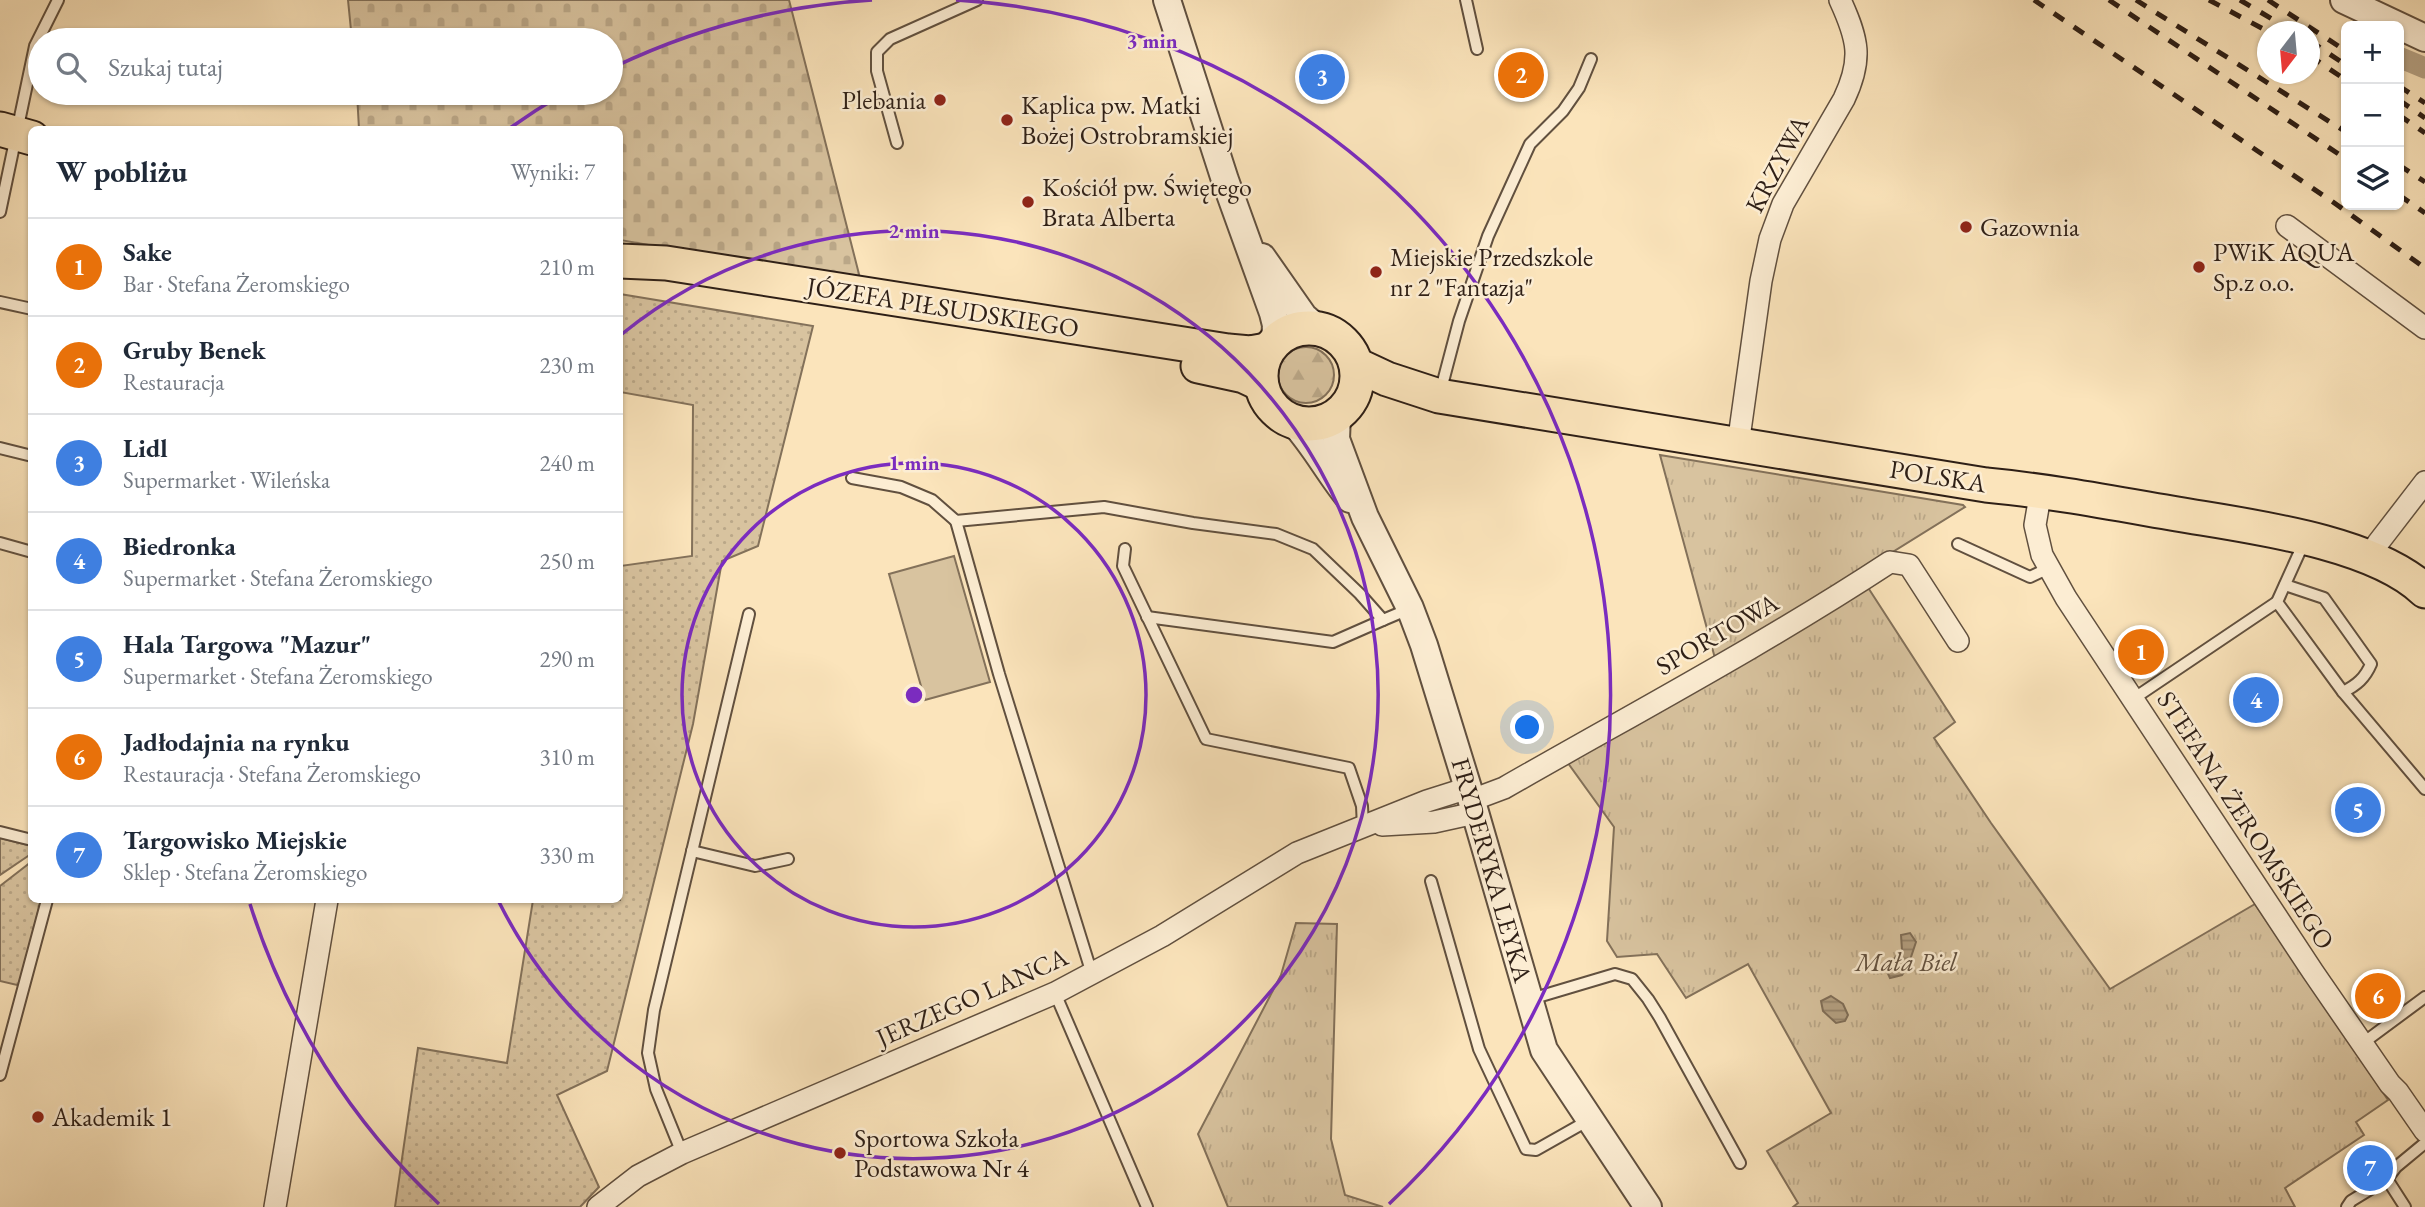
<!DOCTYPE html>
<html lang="pl">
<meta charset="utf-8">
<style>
:root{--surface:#fff;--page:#f6f6f7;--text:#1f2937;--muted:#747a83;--line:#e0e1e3;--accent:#8f2418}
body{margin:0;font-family:"EB Garamond",serif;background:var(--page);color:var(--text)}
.controls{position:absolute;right:21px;top:21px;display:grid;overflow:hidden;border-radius:10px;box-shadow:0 2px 5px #0004}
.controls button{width:63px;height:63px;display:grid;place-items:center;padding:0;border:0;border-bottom:2px solid var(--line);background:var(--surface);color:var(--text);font:35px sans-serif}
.compass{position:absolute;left:2257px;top:21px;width:63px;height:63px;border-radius:50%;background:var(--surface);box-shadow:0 2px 5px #0004;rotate:196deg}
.you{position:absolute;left:1528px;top:728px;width:24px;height:24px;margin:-18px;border:5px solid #fff;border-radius:50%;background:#1a73e8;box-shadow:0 0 0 10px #1a73e833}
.badge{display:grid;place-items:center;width:46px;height:46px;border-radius:50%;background:var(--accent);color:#fff;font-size:23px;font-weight:700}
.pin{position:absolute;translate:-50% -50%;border:4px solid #fff;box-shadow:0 2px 7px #0006}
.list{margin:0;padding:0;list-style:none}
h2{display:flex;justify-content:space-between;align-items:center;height:91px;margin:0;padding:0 28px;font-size:30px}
h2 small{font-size:23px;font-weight:400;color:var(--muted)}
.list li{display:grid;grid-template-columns:46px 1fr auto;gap:21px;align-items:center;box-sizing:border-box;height:98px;padding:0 28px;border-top:2px solid var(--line)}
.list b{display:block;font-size:26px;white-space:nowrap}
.list p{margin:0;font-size:23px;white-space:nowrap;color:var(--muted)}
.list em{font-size:23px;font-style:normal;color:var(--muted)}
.icon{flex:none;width:38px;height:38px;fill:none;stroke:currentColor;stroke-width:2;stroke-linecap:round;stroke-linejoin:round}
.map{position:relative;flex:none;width:2425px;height:1207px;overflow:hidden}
.search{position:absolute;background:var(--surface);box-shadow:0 2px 5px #0004;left:28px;top:28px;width:595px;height:77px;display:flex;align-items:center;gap:18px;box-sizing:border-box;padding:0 24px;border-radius:38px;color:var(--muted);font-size:26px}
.panel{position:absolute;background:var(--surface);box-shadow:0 2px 5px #0004;left:28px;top:126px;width:595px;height:777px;border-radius:10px}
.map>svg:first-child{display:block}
.grass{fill:url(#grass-dots);stroke:#83715a;stroke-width:2}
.forest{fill:url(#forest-firs);stroke:#83715a;stroke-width:2}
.cemetery{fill:url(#cemetery-stones);stroke:#83715a;stroke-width:2}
.park{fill:url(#park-tufts);stroke:#83715a;stroke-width:2}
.pitch{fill:#d8c39f;stroke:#83715a;stroke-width:2}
.water{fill:url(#water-rules);stroke:#7f6d57;stroke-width:2}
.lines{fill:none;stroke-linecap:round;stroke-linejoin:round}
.canal{stroke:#b5a183;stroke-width:21}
.service-casing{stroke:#61503f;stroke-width:14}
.minor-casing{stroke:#61503f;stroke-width:24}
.tertiary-casing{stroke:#61503f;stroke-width:30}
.primary-casing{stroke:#2e1f16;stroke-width:37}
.service{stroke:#fcedd3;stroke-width:10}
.minor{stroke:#fcedd3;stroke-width:21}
.tertiary{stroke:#fcedd3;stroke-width:26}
.primary{stroke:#fbe4bb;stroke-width:33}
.rail{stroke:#2e1f16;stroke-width:5;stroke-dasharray:12 12;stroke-linecap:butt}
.ring{fill:none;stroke:#7b2cbf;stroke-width:3.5}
.poi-dot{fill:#8f2418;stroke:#fcedd3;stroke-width:2.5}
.labels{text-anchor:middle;stroke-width:5;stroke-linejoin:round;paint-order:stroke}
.poi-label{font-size:26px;fill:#2e1f16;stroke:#fcedd3;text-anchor:start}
.street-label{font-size:26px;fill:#2e1f16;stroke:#fcedd3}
.park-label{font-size:26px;font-style:italic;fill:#61503f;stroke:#fcedd3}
.centre{fill:#7b2cbf;stroke:#fcedd3;stroke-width:3.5}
.ring-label{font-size:21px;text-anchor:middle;font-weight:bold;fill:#7b2cbf;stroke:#fcedd3;stroke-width:5;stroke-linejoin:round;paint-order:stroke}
</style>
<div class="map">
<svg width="2425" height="1207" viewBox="0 0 2425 1207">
<defs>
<pattern id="grass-dots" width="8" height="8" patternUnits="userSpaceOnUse" patternTransform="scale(1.75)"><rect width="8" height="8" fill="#d8c39f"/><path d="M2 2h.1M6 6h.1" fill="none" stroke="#baa788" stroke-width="1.8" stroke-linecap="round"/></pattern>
<pattern id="forest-firs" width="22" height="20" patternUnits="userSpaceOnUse" patternTransform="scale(1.75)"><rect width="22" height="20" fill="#d8c39f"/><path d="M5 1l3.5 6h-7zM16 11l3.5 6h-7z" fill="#baa788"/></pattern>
<pattern id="cemetery-stones" width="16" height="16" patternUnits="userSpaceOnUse" patternTransform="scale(1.75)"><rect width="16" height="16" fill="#d8c39f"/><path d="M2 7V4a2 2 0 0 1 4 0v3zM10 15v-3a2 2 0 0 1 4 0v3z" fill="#baa788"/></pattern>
<pattern id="park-tufts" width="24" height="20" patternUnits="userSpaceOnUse" patternTransform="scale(1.75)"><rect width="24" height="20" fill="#d8c39f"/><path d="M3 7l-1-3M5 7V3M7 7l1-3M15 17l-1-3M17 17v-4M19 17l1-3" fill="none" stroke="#baa788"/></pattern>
<pattern id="water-rules" width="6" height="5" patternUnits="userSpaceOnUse" patternTransform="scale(1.75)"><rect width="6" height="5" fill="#b5a183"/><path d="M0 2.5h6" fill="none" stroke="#94836a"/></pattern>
</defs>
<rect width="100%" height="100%" fill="#fbe4bb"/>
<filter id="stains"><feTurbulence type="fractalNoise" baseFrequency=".00286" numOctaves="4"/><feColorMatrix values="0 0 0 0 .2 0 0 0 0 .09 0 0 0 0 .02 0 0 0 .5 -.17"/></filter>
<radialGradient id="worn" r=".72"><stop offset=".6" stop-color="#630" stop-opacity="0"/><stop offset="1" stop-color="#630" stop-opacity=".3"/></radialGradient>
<g class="grass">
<polygon points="620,294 813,326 758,546 722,561 693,724 607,1071 557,1095 599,1187 580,1207 395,1207 418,1048 507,1063 533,900 620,900 620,566 692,556 693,405 620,392"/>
<polygon points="0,838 32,846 31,854 0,875"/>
<polygon points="31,862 32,900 41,900 20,983 17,985 0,981 0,886"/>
</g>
<circle class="forest" cx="1306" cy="375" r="28"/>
<polygon class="cemetery" points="348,0 789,0 861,282 620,240 620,130 359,129 357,93 611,93 611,40 352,40"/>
<g class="park">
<polygon points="1660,455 1963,505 1965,507 1716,662"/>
<polygon points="1867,586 1955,722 1934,738 1991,823 2110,989 2255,904 2388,1100 2356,1122 2364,1135 2285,1188 2295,1207 1793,1207 1798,1203 1767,1151 1831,1113 1748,964 1686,998 1657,954 1617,957 1607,941 1614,827 1565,759"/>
<polygon points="1296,923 1337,924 1331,1139 1345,1195 1383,1207 1228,1207 1198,1134 1281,975"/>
</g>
<polygon class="pitch" points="954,556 990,682 925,700 889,574"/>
<g class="water">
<polygon points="1910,933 1916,942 1908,966 1902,975 1890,978 1883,963 1893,960 1902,950 1901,935"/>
<polygon points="1831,996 1843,1004 1848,1015 1845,1021 1836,1023 1823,1011 1821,1001"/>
</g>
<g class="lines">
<polyline class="canal" points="2401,58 2425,68"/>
<g class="service-casing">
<g id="service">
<polyline points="1466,0 1477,49"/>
<polyline points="897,143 877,71 877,52 890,39 977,0"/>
<polyline points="0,212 35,46 58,0"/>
<polyline points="0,302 32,309"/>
<polyline points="1440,393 1459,321 1488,236 1530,144 1563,111 1579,88 1591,59"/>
<polyline points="0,448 32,456"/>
<polyline points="852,478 901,487 932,500 956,521 1104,507 1193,523 1276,534 1313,549 1360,594 1383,620 1409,609"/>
<polyline points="956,521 999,674 1092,974"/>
<polyline points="2305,540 2277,602 2343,692 2425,789"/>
<polyline points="0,543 32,552"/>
<polyline points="1958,544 2030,577 2049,568"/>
<polyline points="1125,549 1123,566 1206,739 1349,768 1362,806 1363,827"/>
<path d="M2285,585l39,13 47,66c-6,14 -14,21 -28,28"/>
<polyline points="1147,617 1333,642 1383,620"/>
<polyline points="2133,699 2277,602"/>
<polyline points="0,832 32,840"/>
<polyline points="692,851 755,866 788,859"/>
<polyline points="1431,881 1479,1049 1526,1149 1536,1150 1589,1120"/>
<polyline points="1055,993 1147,1207"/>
<polyline points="1531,999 1615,974 1632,979 1648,999 1660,1018 1740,1163"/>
<polyline points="2363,1043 2425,997"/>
<polyline points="0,1075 47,900"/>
<polyline points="682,1153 656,1089 648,1053 654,1010 749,614"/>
<polyline points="2387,1179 2396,1167 2425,1143"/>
<polyline points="2347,1207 2351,1201 2387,1179 2405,1207"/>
</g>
</g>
<g class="minor-casing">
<g id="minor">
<polyline points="2287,226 2425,328"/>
<path d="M1738,445l23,-164 9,-42 13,-35 61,-105c19,-40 14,-60 -4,-99"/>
<polyline points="2041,490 2035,525 2042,555 2066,598 2313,972 2390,1084 2398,1092 2425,1131"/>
<polyline points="2369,558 2378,543 2425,482"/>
<path d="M1472,800l32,-12c129,-74 261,-144 386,-226l19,3 49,76"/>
<polyline points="1382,825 1434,822 1475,813"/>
<polyline points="275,1207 327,900"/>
<polyline points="598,1207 638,1176 682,1153 1055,993 1162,936 1297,853 1427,801 1468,788"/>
</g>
</g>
<g class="tertiary-casing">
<g id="tertiary">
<polyline points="1167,0 1225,180 1273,313 1276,325 1275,341"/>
<polyline points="2344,0 2425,38"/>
<polyline points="1262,257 1304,317 1317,328"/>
<polyline points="1337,415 1336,439 1365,517 1410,608 1424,645 1468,788 1544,1050 1648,1207"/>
<path d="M1294,423c21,23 36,52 56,76"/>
</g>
</g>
<g class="primary-casing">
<g id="primary">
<polyline points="0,129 32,138"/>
<polyline points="620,261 666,263 1228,351 1250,353 1267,350"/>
<circle cx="1309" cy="376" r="48"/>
<path d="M1357,365l30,14 52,17 547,89c64,6 127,18 191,29 70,12 196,27 248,77"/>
<polyline points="1198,366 1244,376 1261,384"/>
</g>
</g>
<use href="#service" class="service"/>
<use href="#minor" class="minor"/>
<use href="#tertiary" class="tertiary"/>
<use href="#primary" class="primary"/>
<g class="rail">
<polyline points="2034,0 2333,202 2425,268"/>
<polyline points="2109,0 2346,159"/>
<polyline points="2136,0 2346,132"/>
<polyline points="2209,0 2269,32"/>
<polyline points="2240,0 2294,32"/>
<polyline points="2268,0 2346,51"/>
<polyline points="2310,41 2346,65"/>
<polyline points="2310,56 2346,80"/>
<polyline points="2399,86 2425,103"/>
<polyline points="2399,100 2425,118"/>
<polyline points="2399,115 2425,133"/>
<polyline points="2399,165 2425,182"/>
<polyline points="2399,195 2425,213"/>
</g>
</g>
<g class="ring">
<circle cx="914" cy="695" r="232"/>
<path d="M622 334A464 464 0 1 1 499 902"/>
<path d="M439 1204A696 696 0 0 1 250 904M510 128A696 696 0 0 1 561 95M614 67A696 696 0 0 1 872 0M956 0A696 696 0 0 1 1389 1204"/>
</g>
<g class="poi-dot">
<circle cx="940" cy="100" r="7"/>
<circle cx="1007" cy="120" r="7"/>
<circle cx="1028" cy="202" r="7"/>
<circle cx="1966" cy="227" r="7"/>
<circle cx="2199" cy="267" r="7"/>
<circle cx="1376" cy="272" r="7"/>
<circle cx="38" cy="1117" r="7"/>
<circle cx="840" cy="1153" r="7"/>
</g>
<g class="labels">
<g class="poi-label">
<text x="926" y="109" text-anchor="end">Plebania</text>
<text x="1021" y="114">Kaplica pw. Matki<tspan x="1021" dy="30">Bożej Ostrobramskiej</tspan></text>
<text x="1042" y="196">Kościół pw. Świętego<tspan x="1042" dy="30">Brata Alberta</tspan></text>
<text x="1980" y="236">Gazownia</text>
<text x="2213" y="261">PWiK AQUA<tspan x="2213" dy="30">Sp.z o.o.</tspan></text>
<text x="1390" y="266">Miejskie Przedszkole<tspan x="1390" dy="30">nr 2 "Fantazja"</tspan></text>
<text x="52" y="1126">Akademik 1</text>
<text x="854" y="1147">Sportowa Szkoła<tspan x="854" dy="30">Podstawowa Nr 4</tspan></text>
</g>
<g class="street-label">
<text transform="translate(1777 164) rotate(-62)" y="9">KRZYWA</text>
<text transform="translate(943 307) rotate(9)" y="9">JÓZEFA PIŁSUDSKIEGO</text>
<text transform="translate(1938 476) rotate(9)" y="9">POLSKA</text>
<text transform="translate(1717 634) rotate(-30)" y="9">SPORTOWA</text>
<text transform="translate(2246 820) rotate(57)" y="9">STEFANA ŻEROMSKIEGO</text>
<text transform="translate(1492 870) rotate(74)" y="9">FRYDERYKA LEYKA</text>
<text transform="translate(972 997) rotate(-24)" y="9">JERZEGO LANCA</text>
</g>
<g class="park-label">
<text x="1906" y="971">Mała Biel</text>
</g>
</g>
<circle cx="914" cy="695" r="10" class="centre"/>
<g class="ring-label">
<text x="1152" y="48">3 min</text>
<text x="914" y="238">2 min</text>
<text x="914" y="470">1 min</text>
</g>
<rect width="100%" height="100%" filter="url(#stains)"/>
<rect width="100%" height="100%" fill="url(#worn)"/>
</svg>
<div class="controls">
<button>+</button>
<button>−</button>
<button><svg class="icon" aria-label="layers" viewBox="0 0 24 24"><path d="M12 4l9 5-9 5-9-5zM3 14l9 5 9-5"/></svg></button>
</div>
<svg class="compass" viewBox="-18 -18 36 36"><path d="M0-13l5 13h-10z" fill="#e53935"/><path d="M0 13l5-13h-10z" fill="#747a83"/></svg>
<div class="you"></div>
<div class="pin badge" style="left:2141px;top:652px;background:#e8710a">1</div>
<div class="pin badge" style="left:1521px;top:75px;background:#e8710a">2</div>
<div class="pin badge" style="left:1322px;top:77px;background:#3f7fe0">3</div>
<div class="pin badge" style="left:2256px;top:700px;background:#3f7fe0">4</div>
<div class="pin badge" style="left:2358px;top:810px;background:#3f7fe0">5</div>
<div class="pin badge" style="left:2378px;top:996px;background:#e8710a">6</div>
<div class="pin badge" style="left:2370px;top:1168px;background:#3f7fe0">7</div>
<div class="search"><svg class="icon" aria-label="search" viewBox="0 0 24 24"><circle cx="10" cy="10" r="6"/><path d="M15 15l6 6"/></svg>Szukaj tutaj</div>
<section class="panel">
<h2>W pobliżu<small>Wyniki: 7</small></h2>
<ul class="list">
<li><span class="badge" style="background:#e8710a">1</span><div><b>Sake</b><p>Bar · Stefana Żeromskiego</p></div><em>210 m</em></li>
<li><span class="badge" style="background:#e8710a">2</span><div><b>Gruby Benek</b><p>Restauracja</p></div><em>230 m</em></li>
<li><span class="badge" style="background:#3f7fe0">3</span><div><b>Lidl</b><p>Supermarket · Wileńska</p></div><em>240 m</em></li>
<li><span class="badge" style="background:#3f7fe0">4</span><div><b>Biedronka</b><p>Supermarket · Stefana Żeromskiego</p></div><em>250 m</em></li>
<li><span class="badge" style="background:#3f7fe0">5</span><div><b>Hala Targowa &quot;Mazur&quot;</b><p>Supermarket · Stefana Żeromskiego</p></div><em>290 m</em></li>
<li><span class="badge" style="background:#e8710a">6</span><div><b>Jadłodajnia na rynku</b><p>Restauracja · Stefana Żeromskiego</p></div><em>310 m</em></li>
<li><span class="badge" style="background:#3f7fe0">7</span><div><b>Targowisko Miejskie</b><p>Sklep · Stefana Żeromskiego</p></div><em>330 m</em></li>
</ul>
</section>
</div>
